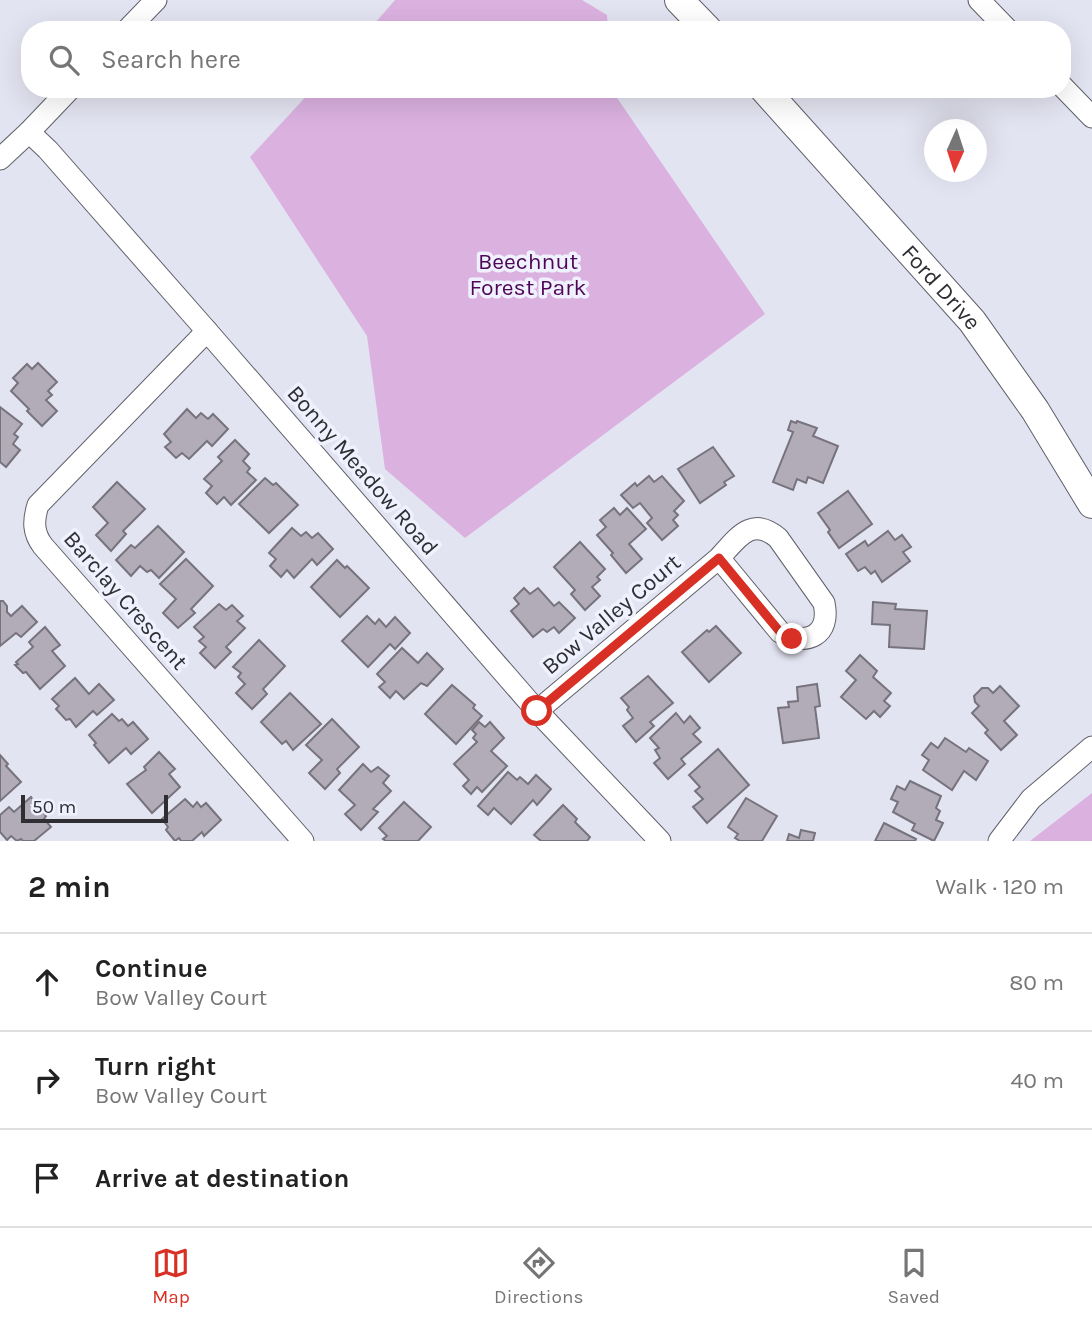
<!DOCTYPE html>
<meta charset="utf-8">
<style>
:root{--surface:#fff;--page:#f2f2f2;--text:#222;--muted:#767676;--line:#e0e0e0;--accent:#d93025}
body{margin:0;font-family:Karla,sans-serif;background:var(--page);color:var(--text)}
.compass{position:absolute;left:924px;top:119px;width:63px;height:63px;border-radius:50%;background:var(--surface);box-shadow:0 7px 28px #0002;rotate:183deg}
.scale{position:absolute;left:21px;bottom:18px;width:147px;box-sizing:border-box;padding-left:7px;border:4px solid #2e2e33;border-top:0;font-size:19px;line-height:24px;white-space:nowrap;color:#2e2e33;-webkit-text-stroke:5px #f0f1fe;paint-order:stroke}
.stop{position:absolute;width:21px;height:21px;margin:-16px;border:5px solid #d93025;border-radius:50%;background:#fff}
.stop.end{background:#d93025;border-color:#fff;box-shadow:0 2px 7px #0008}
.list{margin:0;padding:0;list-style:none}
h2{display:flex;justify-content:space-between;align-items:center;height:91px;margin:0;padding:0 28px;font-size:30px}
h2 small{font-size:23px;font-weight:400;color:var(--muted)}
.list li{display:grid;grid-template-columns:46px 1fr auto;gap:21px;align-items:center;box-sizing:border-box;height:98px;padding:0 28px;border-top:2px solid var(--line)}
.list b{display:block;font-size:26px;white-space:nowrap}
.list p{margin:0;font-size:23px;white-space:nowrap;color:var(--muted)}
.list em{font-size:23px;font-style:normal;color:var(--muted)}
.icon{flex:none;width:38px;height:38px;fill:none;stroke:currentColor;stroke-width:2;stroke-linecap:round;stroke-linejoin:round}
.map{position:relative;flex:none;width:1092px;height:841px;overflow:hidden}
.search{position:absolute;background:var(--surface);box-shadow:0 7px 28px #0002;left:21px;right:21px;top:21px;height:77px;display:flex;align-items:center;gap:18px;box-sizing:border-box;padding:0 24px;border-radius:28px;color:var(--muted);font-size:26px}
.sheet{height:385px;background:var(--surface)}
nav{display:flex;justify-content:space-around;align-items:center;box-sizing:border-box;height:98px;border-top:2px solid var(--line);background:var(--surface);font-size:19px;color:var(--muted)}
nav a{display:grid;justify-items:center;gap:4px}
nav .on{color:var(--accent)}
.map>svg:first-child{display:block}
.green{fill:#dbb1e0}
.building{fill:#b1acb8;stroke:#77737d;stroke-width:2}
.lines{fill:none;stroke-linecap:round;stroke-linejoin:round}
.minor-casing{stroke:#5f606a;stroke-width:23}
.major-casing{stroke:#5f606a;stroke-width:30}
.minor{stroke:#fff;stroke-width:21}
.major{stroke:#fff;stroke-width:28}
.route{stroke:#d93025;stroke-width:9}
.labels{text-anchor:middle;stroke-width:7;stroke-linejoin:round;paint-order:stroke}
.park-label{font-size:23px;fill:#4d0756;stroke:#f0f1fe}
.street-label{font-size:23px;fill:#2e2e33;stroke:#f0f1fe}
</style>
<div class="map">
<svg width="1092" height="841" viewBox="0 0 1092 841">
<rect width="100%" height="100%" fill="#e3e4f1"/>
<g class="green">
<polygon points="395,0 582,0 607,15 608,30 369,30"/>
<polygon points="313,89 613,89 613,92 765,314 465,538 385,469 367,336 250,157"/>
<polygon points="1092,793 1092,841 1030,841"/>
</g>
<g class="building">
<polygon points="38,363 57,382 48,391 52,395 46,400 57,411 42,426 27,411 29,409 11,391 18,383 13,378 27,364 32,369"/>
<polygon points="0,407 22,424 14,434 18,437 13,444 20,450 6,467 0,462"/>
<polygon points="187,409 196,418 201,413 208,419 213,414 228,429 212,446 207,441 189,459 182,453 176,458 165,447 171,442 164,434"/>
<polygon points="791,421 796,423 797,421 817,428 813,436 838,446 823,483 808,477 806,483 797,479 793,490 773,482 793,432 788,430"/>
<polygon points="235,440 249,454 243,461 250,468 247,472 256,480 231,505 224,497 217,504 206,493 212,486 204,479 222,461 218,457"/>
<polygon points="713,447 734,476 724,482 726,485 700,503 678,469"/>
<polygon points="649,476 654,482 662,476 684,501 674,511 678,515 673,520 678,526 662,540 647,523 652,518 640,503 633,508 621,495 635,483 637,486"/>
<polygon points="265,478 273,485 276,483 298,505 269,533 239,504"/>
<polygon points="117,482 145,509 123,531 126,534 111,551 96,535 108,523 93,507"/>
<polygon points="848,491 872,524 839,548 828,532 830,530 818,513"/>
<polygon points="614,508 620,515 627,508 646,529 629,544 642,559 626,573 611,555 613,553 597,535 606,527 600,520"/>
<polygon points="158,526 184,552 159,578 151,570 147,572 140,566 131,576 116,560 131,545 135,548"/>
<polygon points="292,528 301,536 306,532 312,538 318,533 333,549 317,565 312,559 294,578 287,570 281,577 270,566 276,559 269,553"/>
<polygon points="888,531 895,540 902,535 911,547 903,552 910,561 882,582 875,571 871,574 865,567 858,571 846,554 865,541 868,546"/>
<polygon points="580,542 605,569 597,577 600,580 592,587 600,596 585,610 571,594 575,590 554,567"/>
<polygon points="186,559 213,586 191,609 195,613 178,628 163,613 176,599 160,584"/>
<polygon points="337,560 345,568 347,566 369,588 340,617 311,587"/>
<polygon points="524,588 530,594 538,588 554,606 559,602 575,618 559,633 554,627 547,632 543,629 533,637 511,611 519,604 514,598"/>
<polygon points="0,601 3,601 7,606 7,612 11,616 22,606 37,622 21,637 16,633 0,646"/>
<polygon points="873,602 896,604 895,609 927,611 924,649 889,647 890,625 872,624"/>
<polygon points="219,604 226,610 232,605 243,616 237,621 245,628 226,647 231,652 215,668 200,653 206,647 199,641 204,637 194,627"/>
<polygon points="367,616 375,624 379,619 386,627 395,617 410,633 395,649 390,644 368,667 342,641"/>
<polygon points="716,626 741,653 709,682 682,652 707,630 709,632"/>
<polygon points="45,627 60,645 52,651 65,666 40,689 26,672 23,673 15,665 18,664 16,662 33,647 29,642"/>
<polygon points="259,640 285,666 263,689 267,694 252,709 236,693 245,684 238,677 241,673 233,667"/>
<polygon points="402,648 418,663 427,653 443,669 427,686 421,683 404,699 396,691 390,698 379,687 385,682 377,674"/>
<polygon points="860,655 877,671 873,677 891,693 884,701 890,706 880,717 874,711 866,719 841,697 856,680 846,671"/>
<polygon points="648,676 673,703 650,722 654,726 636,742 623,726 633,718 627,710 629,707 621,698"/>
<polygon points="75,678 89,694 99,684 114,700 97,715 93,711 76,727 70,719 66,720 56,709 59,706 52,699"/>
<polygon points="817,684 820,706 815,707 819,738 783,743 778,708 789,707 788,702 798,701 797,687"/>
<polygon points="452,685 475,705 473,708 482,716 456,744 425,714"/>
<polygon points="1000,686 1019,706 1004,721 1017,735 1001,750 985,733 988,730 972,713 979,706 975,702 974,696 982,688 988,688 993,693"/>
<polygon points="290,693 321,724 293,750 286,741 282,744 261,722"/>
<polygon points="676,713 684,723 690,716 700,728 693,734 701,742 681,759 685,764 668,779 654,763 660,758 655,750 659,748 650,738"/>
<polygon points="112,714 119,721 122,719 128,726 133,722 148,739 131,754 126,748 109,763 94,745 96,743 89,735"/>
<polygon points="332,719 359,747 337,769 340,773 325,789 309,773 322,760 306,745"/>
<polygon points="479,722 485,727 490,722 504,738 491,751 507,766 482,792 477,787 471,794 463,786 469,780 454,764 477,742 473,738 476,734 472,730"/>
<polygon points="945,738 966,752 969,748 988,761 976,780 964,771 952,790 923,770 929,760 922,755 931,743 938,748"/>
<polygon points="718,749 749,785 707,823 693,807 703,799 695,791 700,787 689,775"/>
<polygon points="159,752 175,769 169,774 180,787 152,813 127,784 146,770 144,767"/>
<polygon points="0,755 8,764 6,766 21,782 0,801"/>
<polygon points="363,764 371,772 378,767 389,776 383,783 391,791 373,809 378,812 361,830 345,814 355,805 339,790"/>
<polygon points="508,772 517,780 520,777 528,784 536,775 551,789 537,805 533,800 511,824 494,808 488,815 478,806"/>
<polygon points="910,781 941,796 936,808 940,811 936,820 943,823 934,841 912,830 915,824 893,812 898,802 891,799 897,786 905,790"/>
<polygon points="31,797 46,816 44,819 51,827 34,841 23,841 21,839 17,841 11,836 7,840 0,832 0,815 9,807 14,812"/>
<polygon points="746,798 777,816 762,841 740,841 735,838 738,834 728,827"/>
<polygon points="185,799 193,807 197,802 201,807 206,803 221,820 204,836 202,832 192,841 181,841 179,838 175,841 166,830 168,827 162,819"/>
<polygon points="404,802 431,827 418,841 386,841 383,839 387,836 379,828"/>
<polygon points="563,805 577,819 575,822 590,837 587,841 541,841 534,835"/>
<polygon points="884,823 916,839 915,841 875,841"/>
<polygon points="801,830 815,833 813,841 787,841 789,834 799,838"/>
</g>
<g class="lines">
<g class="minor-casing">
<g id="minor">
<polyline points="979,0 1008,30"/>
<polyline points="127,30 156,0"/>
<polyline points="1062,86 1092,117"/>
<polyline points="29,132 48,150 207,331 537,711 660,841"/>
<polyline points="0,159 29,132 70,89"/>
<path d="M207,331l-169,174c-5,16 -5,28 5,41l260,295"/>
<path d="M537,711l182,-153c18,-19 32,-43 59,-20l46,65c7,32 -17,44 -44,29l-61,-74"/>
<polyline points="999,841 1031,799 1092,747"/>
</g>
</g>
<g class="major-casing">
<g id="major">
<polyline points="679,0 708,30"/>
<path id="s1" d="M764,89l208,232 63,89 57,94"/>
</g>
</g>
<use href="#minor" class="minor"/>
<use href="#major" class="major"/>
</g>
<g class="lines">
<polyline class="route" points="537,711 719,558 780,632 792,639"/>
</g>
<g class="labels">
<g class="park-label">
<text x="528" y="269">Beechnut<tspan x="528" dy="26">Forest Park</tspan></text>
</g>
<g class="street-label">
<text dy="8" stroke="none"><textPath href="#s1" startOffset="266">Ford Drive</textPath></text>
<text transform="translate(363 470) rotate(49)" y="8">Bonny Meadow Road</text>
<text transform="translate(126 600) rotate(49)" y="8">Barclay Crescent</text>
<text transform="translate(611 614) rotate(-40)" y="8">Bow Valley Court</text>
</g>
</g>
</svg>
<svg class="compass" viewBox="-18 -18 36 36"><path d="M0-13l5 13h-10z" fill="#e53935"/><path d="M0 13l5-13h-10z" fill="#767676"/></svg>
<div class="scale">50 m</div>
<div class="stop" style="left:537px;top:711px"></div>
<div class="stop end" style="left:792px;top:639px"></div>
<div class="search"><svg class="icon" aria-label="search" viewBox="0 0 24 24"><circle cx="10" cy="10" r="6"/><path d="M15 15l6 6"/></svg>Search here</div>
</div>
<section class="sheet">
<h2>2 min<small>Walk · 120 m</small></h2>
<ul class="list">
<li><svg class="icon" aria-label="ahead" viewBox="0 0 24 24"><path d="M12 20V5M6 11l6-6 6 6"/></svg><div><b>Continue</b><p>Bow Valley Court</p></div><em>80 m</em></li>
<li><svg class="icon" aria-label="right" viewBox="0 0 24 24"><path d="M7 20v-9h11M14 6l5 5-5 5"/></svg><div><b>Turn right</b><p>Bow Valley Court</p></div><em>40 m</em></li>
<li><svg class="icon" aria-label="arrive" viewBox="0 0 24 24"><path d="M6 21V4h12l-3 4 3 4H6"/></svg><div><b>Arrive at destination</b></div></li>
</ul>
</section>
<nav>
<a class="on"><svg class="icon" aria-label="map" viewBox="0 0 24 24"><path d="M3 6l6-2 6 2 6-2v14l-6 2-6-2-6 2zM9 4v14M15 6v14"/></svg>Map</a>
<a><svg class="icon" aria-label="directions" viewBox="0 0 24 24"><path d="M12 3l9 9-9 9-9-9zM9 14v-3h6M13 9l2 2-2 2"/></svg>Directions</a>
<a><svg class="icon" aria-label="saved" viewBox="0 0 24 24"><path d="M7 4h10v16l-5-4-5 4z"/></svg>Saved</a>
</nav>
